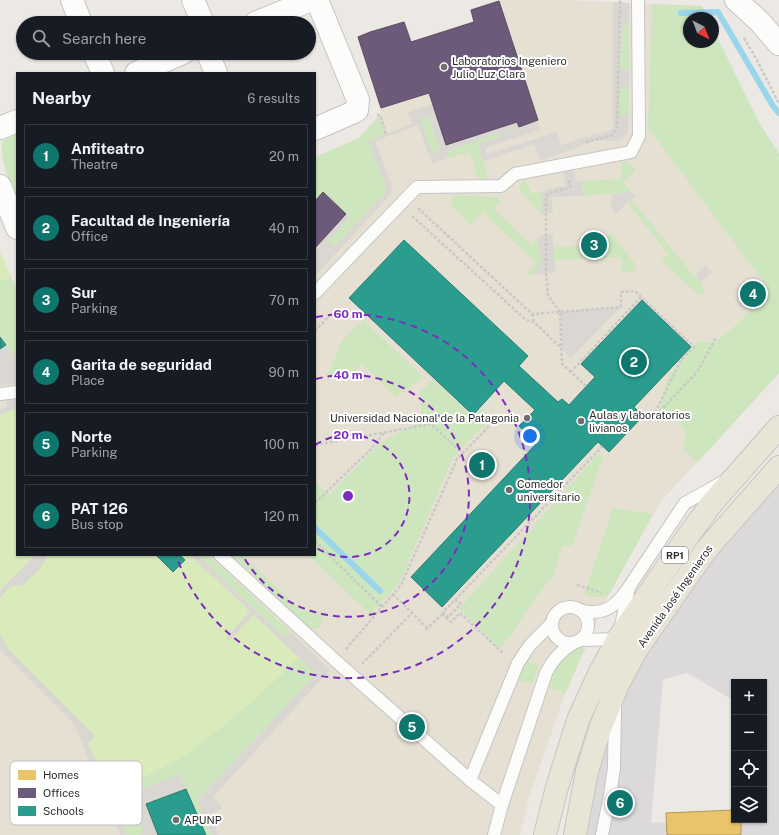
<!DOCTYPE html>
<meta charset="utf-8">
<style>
:root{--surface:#171b24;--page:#20242c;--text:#f1f3f6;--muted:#9ea1a6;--line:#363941;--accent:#0f766e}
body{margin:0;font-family:"Public Sans",sans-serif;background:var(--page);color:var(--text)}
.controls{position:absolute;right:12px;bottom:12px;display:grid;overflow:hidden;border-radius:0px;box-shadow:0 1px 3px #0004}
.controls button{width:36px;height:36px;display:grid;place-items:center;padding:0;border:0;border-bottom:1px solid var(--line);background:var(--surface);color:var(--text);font:20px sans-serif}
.compass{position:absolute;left:683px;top:12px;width:36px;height:36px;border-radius:50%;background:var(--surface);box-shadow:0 1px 3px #0004;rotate:138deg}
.you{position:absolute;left:530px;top:436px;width:14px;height:14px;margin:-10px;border:3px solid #fff;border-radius:50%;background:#1a73e8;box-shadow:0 0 0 6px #1a73e833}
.badge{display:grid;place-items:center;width:26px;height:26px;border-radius:50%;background:var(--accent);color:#fff;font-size:13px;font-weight:700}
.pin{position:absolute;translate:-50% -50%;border:2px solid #fff;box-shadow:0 1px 4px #0006}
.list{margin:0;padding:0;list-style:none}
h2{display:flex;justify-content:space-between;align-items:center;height:52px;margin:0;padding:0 16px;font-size:17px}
h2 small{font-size:13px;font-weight:400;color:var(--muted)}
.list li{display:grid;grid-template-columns:26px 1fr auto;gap:12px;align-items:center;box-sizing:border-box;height:64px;margin:0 8px 8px;padding:0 8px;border:1px solid var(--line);border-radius:0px}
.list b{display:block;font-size:15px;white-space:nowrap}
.list p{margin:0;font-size:13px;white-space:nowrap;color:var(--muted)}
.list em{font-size:13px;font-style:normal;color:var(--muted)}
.icon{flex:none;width:22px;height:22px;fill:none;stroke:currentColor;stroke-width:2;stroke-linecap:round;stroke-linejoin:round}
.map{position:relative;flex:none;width:779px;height:835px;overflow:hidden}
.search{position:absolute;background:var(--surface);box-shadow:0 1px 3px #0004;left:16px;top:16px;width:300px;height:44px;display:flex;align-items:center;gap:10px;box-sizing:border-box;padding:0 14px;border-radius:22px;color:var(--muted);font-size:15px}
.panel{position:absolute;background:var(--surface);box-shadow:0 1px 3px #0004;left:16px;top:72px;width:300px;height:484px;border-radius:0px}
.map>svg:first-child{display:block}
.industrial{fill:#dcd9db;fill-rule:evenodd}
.education{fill:#e6e0d3}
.green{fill:#cee6be}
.pitch{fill:#d9eabb}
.plaza{fill:#dad6d2;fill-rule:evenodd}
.homes{fill:#e9c46a;stroke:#b19758}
.offices{fill:#6d597a;stroke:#5a4c63}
.schools{fill:#2a9d8f;stroke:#2b7c72}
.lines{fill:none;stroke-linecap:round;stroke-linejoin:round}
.stream{stroke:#99d6ec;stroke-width:6}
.lane-casing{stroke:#c5c4c5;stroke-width:14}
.street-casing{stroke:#c5c4c5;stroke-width:24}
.secondary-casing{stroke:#c5c4c5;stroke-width:24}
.primary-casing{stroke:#c6c5c4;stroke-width:24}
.path{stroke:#c9c9c8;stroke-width:2.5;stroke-dasharray:3 2;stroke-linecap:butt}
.lane{stroke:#fcfcfb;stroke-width:12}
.street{stroke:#fcfcfb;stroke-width:22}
.secondary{stroke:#fcfcfb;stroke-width:22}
.primary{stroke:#e8e4d6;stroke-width:22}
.ring{fill:none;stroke:#7b2cbf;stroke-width:2;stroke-dasharray:7 5}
.poi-dot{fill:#706f6e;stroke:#fff;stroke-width:1.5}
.labels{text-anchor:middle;stroke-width:4;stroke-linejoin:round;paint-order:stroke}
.shield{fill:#fff;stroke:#6d6d6d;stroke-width:1}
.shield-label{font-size:10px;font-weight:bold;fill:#2e2e2e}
.poi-label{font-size:11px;fill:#2e2e2e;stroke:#fff;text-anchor:start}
.street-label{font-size:11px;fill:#2e2e2e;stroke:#fff}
.key{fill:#fff;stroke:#c0c0c0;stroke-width:1}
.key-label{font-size:11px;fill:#2e2e2e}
.centre{fill:#7b2cbf;stroke:#fff;stroke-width:2}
.ring-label{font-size:12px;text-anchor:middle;font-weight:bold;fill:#7b2cbf;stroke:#fff;stroke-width:4;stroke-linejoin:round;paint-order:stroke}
</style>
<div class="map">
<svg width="779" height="835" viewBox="0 0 779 835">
<rect width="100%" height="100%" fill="#ece8e4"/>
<path class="industrial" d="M779,482v353h-204l26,-109 105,-176zM688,673l46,28v-19h30v138l-30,-1 -83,4 12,-144z"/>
<polygon class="education" points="499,0 562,0 702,6 708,18 689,18 689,42 713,42 713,29 760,124 779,154 779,373 662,500 613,585 565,694 529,798 520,835 0,835 0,252 16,288 17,288 17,555 315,555 315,157 359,138 381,113 357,36 405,21 412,41 473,21 469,9"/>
<g class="green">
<path d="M652,4l50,2 6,12h-19v24h24v-13l47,95 19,30v219l-82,90 -13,-14 1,-20 -10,-11 -20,3 13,-44 31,-37c6,3 11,4 18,1 6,-3 47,-42 49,-48 1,-4 -1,-9 -3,-12l-115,-153z"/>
<polygon points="629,22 629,69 620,69 621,30"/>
<rect x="620" y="88" width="9" height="27"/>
<polygon points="380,115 386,134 368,141 385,185 385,193 334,247 327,241 350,217 324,193 315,201 315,157 359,138"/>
<polygon points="429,117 440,151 432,154 421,120"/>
<polygon points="501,132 502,136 478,145 488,178 485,181 480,180 477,176 470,152 449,158 446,151"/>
<path d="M17,134v67c-7,-18 -17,-40 -15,-60z"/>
<polygon points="622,162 630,163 635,169 634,172 623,182 631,192 583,196 582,181 621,179"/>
<polygon points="524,181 526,181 532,194 542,191 542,214 520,191 520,185"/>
<path d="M460,195l37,2 4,5 -7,7 37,36 6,-6 4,21 -7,15h-9l11,-12 -53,-51 -13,13 -19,-20 -1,-2c1,-5 5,-7 10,-8z"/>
<polygon points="631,199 704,288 704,293 702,294 698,294 661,261 669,255 628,203"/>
<polygon points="607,234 610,234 612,235 636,265 635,271 622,272 621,257 554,260 553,247 606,246"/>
<polygon points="11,277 16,288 17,288 17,359 0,337 0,281"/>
<polygon points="363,320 423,377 396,397 362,364 347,379 342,375 335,381 328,374 342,341"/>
<polygon points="433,379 473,417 482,408 492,418 453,457 403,575 396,587 370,614 308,555 315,555 315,482 329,495 381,442 422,421 420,396 421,391"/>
<polygon points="599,453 603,457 572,546 562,546 554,575 535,598 511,635 499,648 459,609"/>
<path d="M613,508l40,6 -43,79c-9,6 -16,5 -26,1z"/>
<polygon points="197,555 208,555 291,632 285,638"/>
<path d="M232,555h10l59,55c10,1 17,-2 22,9l-3,8 -4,2 -8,-1z"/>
<polygon points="576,646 585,649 565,694 549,688 556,665"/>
<polygon points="299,657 316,674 198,800 211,835 206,835 180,774 129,795 144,833 140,835 126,835 107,789 121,790 267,688"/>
<polygon points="522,660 539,666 532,684 516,679"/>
</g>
<g class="pitch">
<polygon points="0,252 11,277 0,281"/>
<polygon points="17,408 17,555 36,555 0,590 0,415"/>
<polygon points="48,555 190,555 299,657 267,688 227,723 186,755 121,790 107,789 88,743 95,736 8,649 0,634 0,598 11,586 40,569"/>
</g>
<g class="plaza">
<path d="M613,2l16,1v19l-8,8 -1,39h9v19h-9v27h9l-1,18 -6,6 -8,2h-20l-54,20 -6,-17 -51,17 -5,-17 24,-8 -2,-3 -53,18 2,7 -17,5 -14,-38 -43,16 17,45 -1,8 -76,82v-28l31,-34 4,3 -22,24 6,6 51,-54v-8l-17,-44 44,-17 -4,-12 25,-8 13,41 71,-23 2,5 19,-7 2,10 -55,18 2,6 70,-22 4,13 34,-11 15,-3 3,-5zM429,117l11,34 -7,3 -12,-34z"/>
<polygon points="573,168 576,181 582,181 583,196 551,197 553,213 542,214 542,191 566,185 562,170"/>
<polygon points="631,192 635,196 616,214 611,208 612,194"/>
<polygon points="541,235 553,235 555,273 534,275 541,260 537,239"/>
<polygon points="706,265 712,272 700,282 695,275"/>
<polygon points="621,307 571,358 562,349 560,312"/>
<polygon points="6,345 17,359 17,384 0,385 0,349"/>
<polygon points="17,399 17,408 0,415 0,410 7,407 7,400"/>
<polygon points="36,555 48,555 40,569 23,585 11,586 0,598 0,590"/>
<polygon points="190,555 197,555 285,638 291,632 330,670 213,797 221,806 221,809 210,814 219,835 211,835 198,800 316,674 254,615 229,641 226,638 250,611"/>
<polygon points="0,634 8,649 95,736 88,743 126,835 120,835 74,724 0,650"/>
<polygon points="180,774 186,789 146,804 158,835 140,835 144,833 129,795"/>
</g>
<polygon class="homes" points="734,810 734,820 741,820 741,835 667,835 666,813"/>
<g class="offices">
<polygon points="499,1 538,120 519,127 517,122 446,145 429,93 381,108 358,37 370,32 404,22 411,42 474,22 471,10"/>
<polygon points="323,192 346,214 315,248 315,201"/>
</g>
<g class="schools">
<polygon points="404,240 528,356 519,366 558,402 562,399 569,405 595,377 581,364 642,300 691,347 634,407 643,416 609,452 598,442 442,607 411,577 537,443 519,426 535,410 504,381 473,415 349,298"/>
<polygon points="755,288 759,293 751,300 747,295"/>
<polygon points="0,337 6,345 0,349"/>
<polygon points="156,555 180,555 185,560 173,572"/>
<polygon points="186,789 206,835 158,835 146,804"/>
</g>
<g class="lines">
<g class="stream">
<polyline points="681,13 718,12 773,106 779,113"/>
<polyline points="315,528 380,591"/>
</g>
<g class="lane-casing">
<g id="lane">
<polyline points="315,293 417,187 501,186 515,174 631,152 639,136 638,0"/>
<polyline points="0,394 17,392"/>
<polyline points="220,555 337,662 470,780 502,805"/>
<circle cx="570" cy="625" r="18"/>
<path d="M582,611c22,4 33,-4 45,-21"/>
<polyline points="621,626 629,587 685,503 721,483"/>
<polyline points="580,640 618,639 621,641"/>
<polyline points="470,780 518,663 530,645 551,624"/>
<path d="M494,835l8,-30 44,-132c6,-13 15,-22 27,-30"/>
<polyline points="602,835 610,795 614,768 615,707"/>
</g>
</g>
<g class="street-casing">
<g id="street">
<polyline points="72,0 81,23"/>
<polyline points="193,0 203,23"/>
<polyline points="255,23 311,0"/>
<polyline points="94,53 103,73"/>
<polyline points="209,53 209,56 216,73"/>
<polyline points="136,73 183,53"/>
<polyline points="0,128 17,121"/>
<polyline points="315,129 354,112 357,110 358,100 317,0"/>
<polyline points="0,186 17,228"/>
</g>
</g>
<g class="secondary-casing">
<polyline id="secondary" points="736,0 760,22 779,44"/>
</g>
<g class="primary-casing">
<g id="primary">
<polyline points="545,835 557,787 578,720 599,674 618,639 688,536 712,503 779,427"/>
<polyline points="575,835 587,771 601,726 618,684 637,649 706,550 779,467"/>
</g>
</g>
<g class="path">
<polyline points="744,38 757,60 779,104"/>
<polyline points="377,115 380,115 386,134"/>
<polyline points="586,142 613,135 617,126 620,0"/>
<polyline points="418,210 419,209 532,314 559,312"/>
<polyline points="412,216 526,320 534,322 562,349"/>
<path d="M560,312l-12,-17 -2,-21v-78c6,-6 16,-5 24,-9l-1,-7"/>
<polyline points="532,314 534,322"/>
<polyline points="315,331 334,311"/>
<polyline points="571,372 562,364 560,312 621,307 621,292 635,291 641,297"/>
<polyline points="586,386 571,372 641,297 694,347 681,360 651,421 698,371 716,337"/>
<polyline points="315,445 431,424 462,453"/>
<polyline points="315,503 370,450 384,433"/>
<polyline points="315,541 382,607"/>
<polyline points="577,585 602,593"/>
<polyline points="393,594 412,613"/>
<polyline points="455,600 461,604 448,617 443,612 455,600 598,451 602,446"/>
<polyline points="442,614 451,622 460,613 504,654"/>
<polyline points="426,630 443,613"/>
<polyline points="346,649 401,585 457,459 501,414"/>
<polyline points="362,664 412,613 428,629"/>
</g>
<use href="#lane" class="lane"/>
<use href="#street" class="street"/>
<use href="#secondary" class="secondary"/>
<use href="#primary" class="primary"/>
</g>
<g class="ring">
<path d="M315 445A61 61 0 1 1 315 547"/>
<path d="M316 379A121 121 0 1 1 243 556"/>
<path d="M316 317A182 182 0 1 1 176 555"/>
</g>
<g class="poi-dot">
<circle cx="444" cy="67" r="4"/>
<circle cx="527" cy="418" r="4"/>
<circle cx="581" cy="421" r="4"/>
<circle cx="509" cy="490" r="4"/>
<circle cx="176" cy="820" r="4"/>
</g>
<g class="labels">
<rect class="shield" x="662" y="547" width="26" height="16" rx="3"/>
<g class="shield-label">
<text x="675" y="559">RP1</text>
</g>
<g class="poi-label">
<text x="452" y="65">Laboratorios Ingeniero<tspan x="452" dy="13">Julio Luz Clara</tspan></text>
<text x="589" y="419">Aulas y laboratorios<tspan x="589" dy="13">livianos</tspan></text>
<text x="519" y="422" text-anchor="end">Universidad Nacional de la Patagonia</text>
<text x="517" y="488">Comedor<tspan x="517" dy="13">universitario</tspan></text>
<text x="184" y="824">APUNP</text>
</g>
<g class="street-label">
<text transform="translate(675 596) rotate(-55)" y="4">Avenida José Ingenieros</text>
</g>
</g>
<rect x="10" y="761" width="132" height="64" rx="6" class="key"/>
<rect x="18" y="770" width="18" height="10" fill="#e9c46a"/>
<rect x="18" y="788" width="18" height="10" fill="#6d597a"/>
<rect x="18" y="806" width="18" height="10" fill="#2a9d8f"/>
<g class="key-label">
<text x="43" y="779">Homes</text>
<text x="43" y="797">Offices</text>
<text x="43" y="815">Schools</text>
</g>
<circle cx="348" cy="496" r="6" class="centre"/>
<g class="ring-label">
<text x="348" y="318">60 m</text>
<text x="348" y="379">40 m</text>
<text x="348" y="439">20 m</text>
</g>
</svg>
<div class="controls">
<button>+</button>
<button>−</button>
<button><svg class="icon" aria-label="locate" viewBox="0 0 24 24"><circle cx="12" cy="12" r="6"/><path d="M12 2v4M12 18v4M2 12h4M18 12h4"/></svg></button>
<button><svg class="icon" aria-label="layers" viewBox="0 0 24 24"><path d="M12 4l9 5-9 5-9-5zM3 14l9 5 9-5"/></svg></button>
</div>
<svg class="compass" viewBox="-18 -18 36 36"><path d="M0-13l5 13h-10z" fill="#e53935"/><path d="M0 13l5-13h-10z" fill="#9ea1a6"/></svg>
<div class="you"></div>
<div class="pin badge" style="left:482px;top:465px">1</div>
<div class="pin badge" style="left:634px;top:362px">2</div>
<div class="pin badge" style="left:594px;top:245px">3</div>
<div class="pin badge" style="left:753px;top:294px">4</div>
<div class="pin badge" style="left:412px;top:727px">5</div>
<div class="pin badge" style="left:620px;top:803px">6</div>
<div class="search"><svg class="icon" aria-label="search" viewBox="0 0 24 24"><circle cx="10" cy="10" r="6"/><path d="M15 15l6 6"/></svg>Search here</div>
<section class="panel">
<h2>Nearby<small>6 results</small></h2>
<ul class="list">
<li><span class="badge">1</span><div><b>Anfiteatro</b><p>Theatre</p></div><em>20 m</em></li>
<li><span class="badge">2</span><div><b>Facultad de Ingeniería</b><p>Office</p></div><em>40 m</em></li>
<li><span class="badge">3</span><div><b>Sur</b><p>Parking</p></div><em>70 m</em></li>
<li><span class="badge">4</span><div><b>Garita de seguridad</b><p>Place</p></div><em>90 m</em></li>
<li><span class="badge">5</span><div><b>Norte</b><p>Parking</p></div><em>100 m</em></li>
<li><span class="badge">6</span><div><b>PAT 126</b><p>Bus stop</p></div><em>120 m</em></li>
</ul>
</section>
</div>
